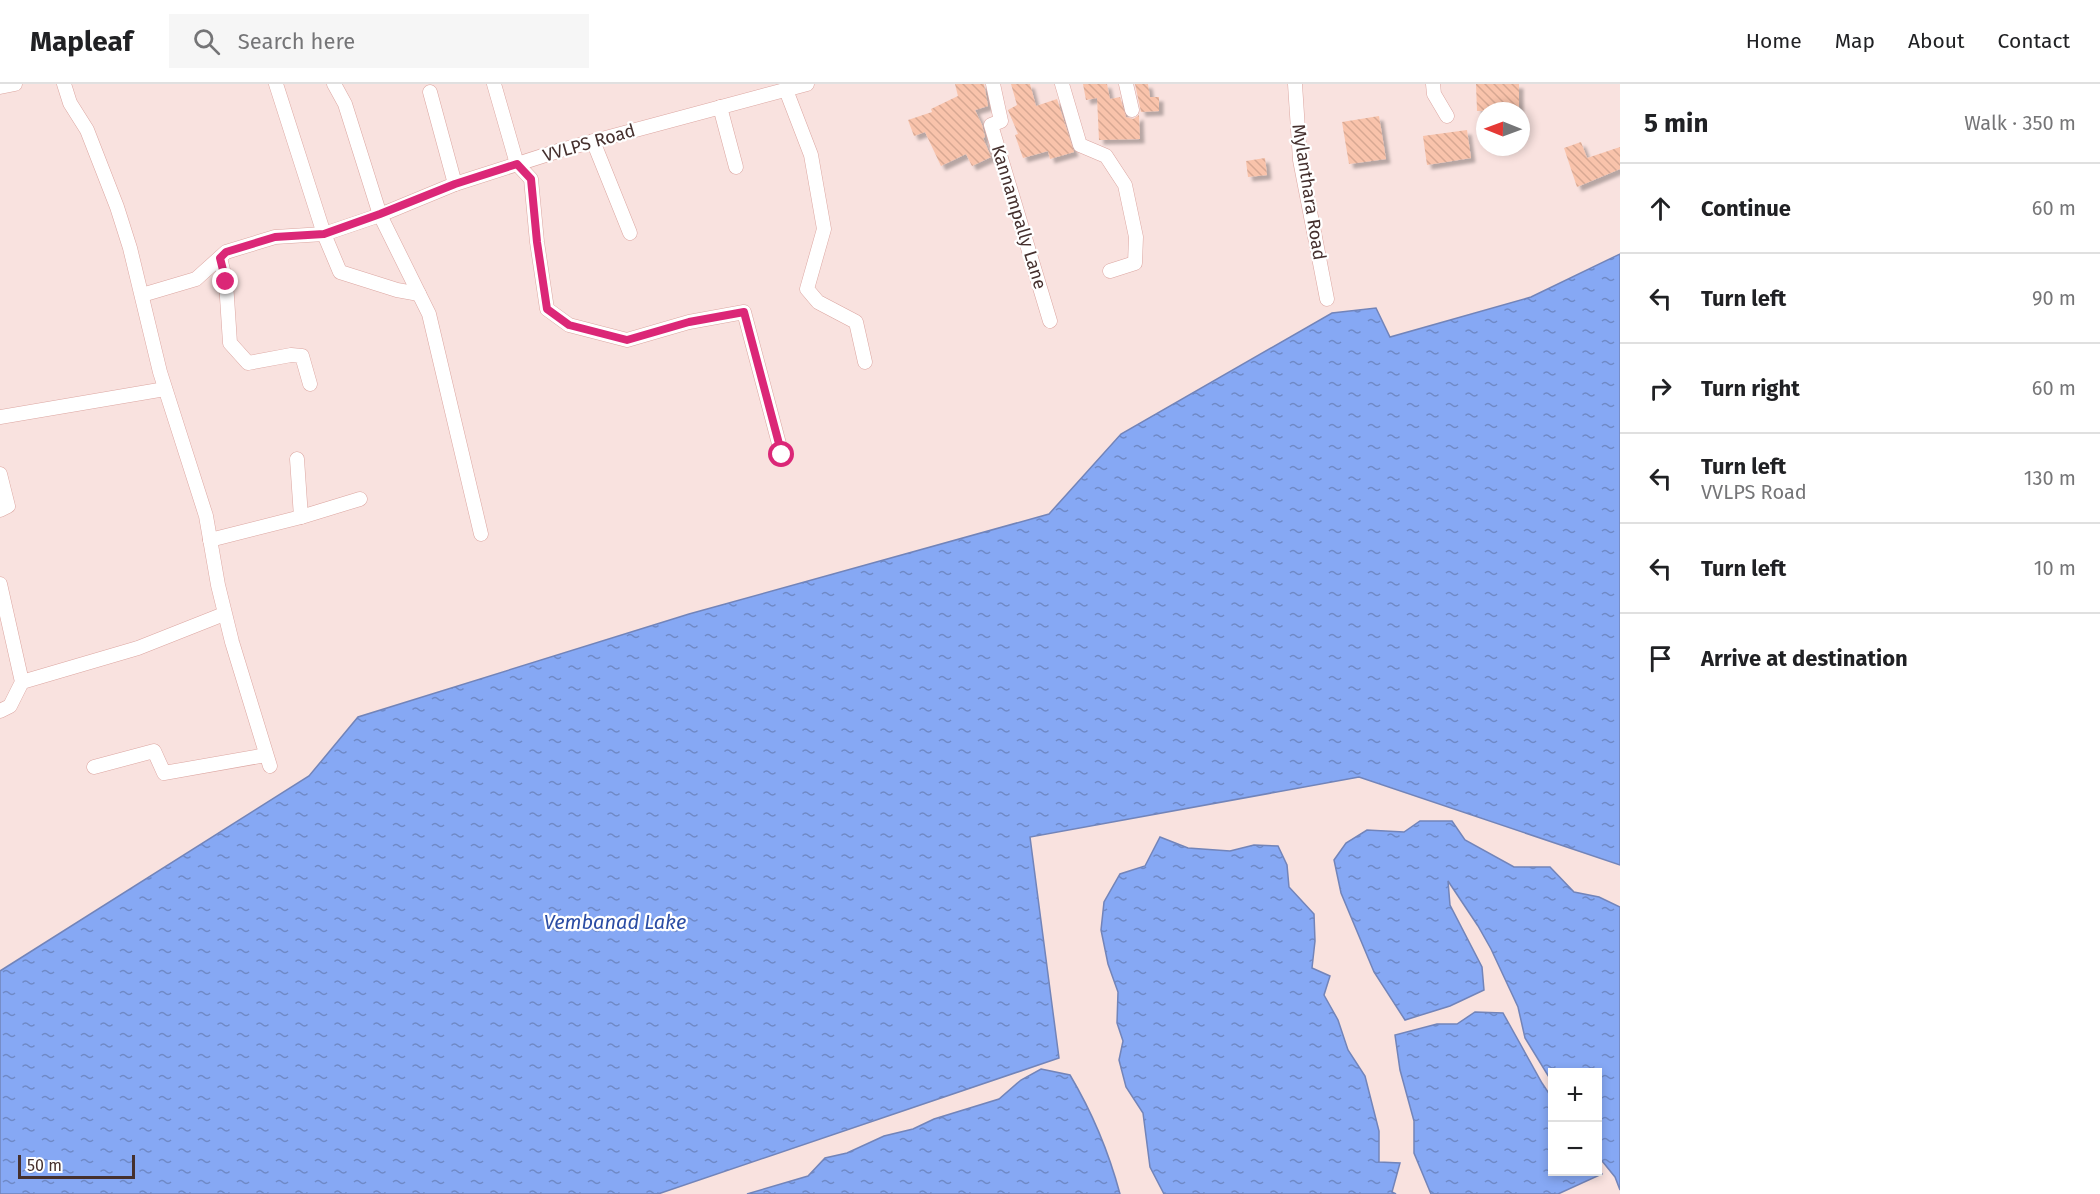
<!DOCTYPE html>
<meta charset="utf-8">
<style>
:root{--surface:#fff;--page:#f6f6f6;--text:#202124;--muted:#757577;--line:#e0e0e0}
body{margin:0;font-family:"Fira Sans",sans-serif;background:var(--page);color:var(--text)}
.controls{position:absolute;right:18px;bottom:18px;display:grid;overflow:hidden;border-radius:0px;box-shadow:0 3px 9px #0003}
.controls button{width:54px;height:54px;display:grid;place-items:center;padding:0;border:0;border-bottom:2px solid var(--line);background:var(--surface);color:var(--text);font:30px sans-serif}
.compass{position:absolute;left:1476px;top:18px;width:54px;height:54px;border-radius:50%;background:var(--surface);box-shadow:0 3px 9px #0003;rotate:271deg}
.scale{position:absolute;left:18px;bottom:15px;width:117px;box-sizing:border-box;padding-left:6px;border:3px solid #45302e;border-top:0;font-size:16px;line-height:21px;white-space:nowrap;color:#45302e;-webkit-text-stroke:4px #fff;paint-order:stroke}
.stop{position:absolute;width:18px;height:18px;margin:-14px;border:4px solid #db2777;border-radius:50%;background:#fff}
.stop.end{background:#db2777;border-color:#fff;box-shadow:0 2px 6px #0008}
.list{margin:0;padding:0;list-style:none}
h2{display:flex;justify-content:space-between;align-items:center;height:78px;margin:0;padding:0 24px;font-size:26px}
h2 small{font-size:20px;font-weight:400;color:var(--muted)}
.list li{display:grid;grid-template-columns:39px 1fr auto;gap:18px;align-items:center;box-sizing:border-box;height:90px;padding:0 24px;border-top:2px solid var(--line)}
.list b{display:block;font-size:22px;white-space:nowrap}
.list p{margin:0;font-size:20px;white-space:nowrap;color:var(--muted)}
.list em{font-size:20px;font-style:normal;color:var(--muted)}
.icon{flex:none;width:33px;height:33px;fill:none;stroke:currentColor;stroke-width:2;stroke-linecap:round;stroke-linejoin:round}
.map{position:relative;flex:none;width:1620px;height:1110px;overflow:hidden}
header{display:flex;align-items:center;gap:36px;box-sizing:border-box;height:84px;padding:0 30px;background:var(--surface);border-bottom:2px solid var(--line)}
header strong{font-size:28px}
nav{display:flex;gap:33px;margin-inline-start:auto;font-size:21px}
.search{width:420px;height:54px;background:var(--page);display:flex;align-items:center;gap:15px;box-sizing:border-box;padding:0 21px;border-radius:0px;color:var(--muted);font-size:22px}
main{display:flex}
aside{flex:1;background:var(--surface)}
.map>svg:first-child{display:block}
.water{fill:url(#water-ripples);stroke:#7284b9;stroke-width:1.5}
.building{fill:url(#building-back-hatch);filter:url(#shadow)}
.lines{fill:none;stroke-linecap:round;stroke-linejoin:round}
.street-casing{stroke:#dca6a1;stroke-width:15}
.street{stroke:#fff;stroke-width:14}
.route{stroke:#db2777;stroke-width:8}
.labels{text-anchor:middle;stroke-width:4.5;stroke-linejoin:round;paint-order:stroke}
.street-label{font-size:18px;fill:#45302e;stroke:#fff}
.water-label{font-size:20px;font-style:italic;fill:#2b4da4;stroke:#fff}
</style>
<header>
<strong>Mapleaf</strong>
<div class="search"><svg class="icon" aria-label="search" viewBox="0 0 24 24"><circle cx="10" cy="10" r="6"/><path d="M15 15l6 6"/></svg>Search here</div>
<nav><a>Home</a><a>Map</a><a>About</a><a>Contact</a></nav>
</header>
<main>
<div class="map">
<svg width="1620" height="1110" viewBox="0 0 1620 1110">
<defs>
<pattern id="water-ripples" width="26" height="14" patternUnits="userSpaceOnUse" patternTransform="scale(1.5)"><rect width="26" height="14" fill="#86a8f4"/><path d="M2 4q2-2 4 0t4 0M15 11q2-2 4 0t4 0" fill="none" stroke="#6f89c6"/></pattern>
<pattern id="building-back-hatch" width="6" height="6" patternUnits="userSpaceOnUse" patternTransform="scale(1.5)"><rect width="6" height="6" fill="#f9c3ab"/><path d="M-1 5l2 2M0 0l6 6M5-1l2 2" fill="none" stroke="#d7a893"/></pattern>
<filter id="shadow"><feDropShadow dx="4.5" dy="4.5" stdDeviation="1.5" flood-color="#0004"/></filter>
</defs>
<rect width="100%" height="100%" fill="#f9e2df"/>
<g class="water">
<polygon points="1620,170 1620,781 1359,693 1030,753 1059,974 658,1110 0,1110 0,887 309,692 358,633 689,530 1049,430 1121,350 1332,229 1376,224 1390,253 1531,213"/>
<polygon points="1420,737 1452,737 1465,756 1514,783 1550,783 1574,808 1599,813 1620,823 1620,1106 1615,1093 1598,1072 1598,988 1552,988 1552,998 1525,954 1518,923 1491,865 1478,842 1448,797 1450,821 1482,883 1484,906 1450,922 1405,936 1374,888 1341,809 1334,776 1346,759 1367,746 1404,748"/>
<polygon points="1160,753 1188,764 1230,767 1254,761 1278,762 1287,781 1289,803 1314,830 1315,857 1312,884 1330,892 1324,911 1338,936 1348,966 1365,992 1379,1047 1379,1078 1400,1079 1392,1108 1396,1110 1164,1110 1150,1083 1143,1029 1126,1003 1119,976 1123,957 1117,939 1118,908 1108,880 1101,846 1104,818 1120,790 1145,782"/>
<polygon points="1475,928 1503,929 1542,999 1552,1014 1552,1088 1598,1088 1598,1084 1602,1090 1558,1110 1431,1110 1414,1069 1414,1037 1400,986 1395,951 1437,940 1457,940"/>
<path d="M1041,985l29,6c22,37 39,78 50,119h-373l61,-18 17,-18 22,-5 37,-17 29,-7 21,-10 65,-20 22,-19z"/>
</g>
<g class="building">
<polygon points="955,0 984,0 988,22 975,26 982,41 985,53 983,54 991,73 972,82 966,70 941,82 925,48 914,52 908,36 932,28 931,25 958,12"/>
<polygon points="1011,0 1030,0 1036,22 1057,15 1074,68 1050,75 1048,67 1023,74 1015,51 1018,50 1008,26 1017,21"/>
<polygon points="1083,0 1107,0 1110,15 1120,13 1126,33 1133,35 1139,31 1140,55 1099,56 1097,14 1086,16"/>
<polygon points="1135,0 1148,0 1150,13 1159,13 1159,27 1141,28"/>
<polygon points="1476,0 1519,0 1519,27 1477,27"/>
<polygon points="1379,32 1386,75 1349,80 1342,38"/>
<polygon points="1467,46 1471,74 1427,81 1423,52"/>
<polygon points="1581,58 1587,74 1620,63 1620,85 1577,103 1564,64"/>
<polygon points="1265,74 1267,91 1248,93 1246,77"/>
</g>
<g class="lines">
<g class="street-casing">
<g id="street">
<polyline points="64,0 70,19 87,46 117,123 130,164 160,288 206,432 218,501 232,558 270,682"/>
<polyline points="276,0 324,150 340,188 397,206 419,210"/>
<polyline points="334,0 345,20 380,131 429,230 481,450"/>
<polyline points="494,0 517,80 531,95 537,158 547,225 569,241 627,256 689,238 744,228 782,371"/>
<polyline points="993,0 1001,37 991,41 1050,237"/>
<polyline points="1062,0 1080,61 1106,72 1125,101 1136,153 1135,179 1110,187"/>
<polyline points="1126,0 1132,26"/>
<polyline points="1295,0 1300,76 1327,215"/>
<polyline points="1433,0 1434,10 1447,32"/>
<polyline points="0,3 15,0"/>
<polyline points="786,6 811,71 824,145 807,205 818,218 856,238 865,278"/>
<polyline points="430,8 455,100"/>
<polyline points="720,23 736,83"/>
<polyline points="593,57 630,149"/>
<polyline points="220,174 226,198 230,259 248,279 291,271 302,272 310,300"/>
<polyline points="142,211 196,195 226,168 275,153 324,150 380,131 455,100 561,66 807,0"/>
<polyline points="0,333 165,305"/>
<polyline points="297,375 301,433"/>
<polyline points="0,390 8,422 0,426"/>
<polyline points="210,456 301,433 360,415"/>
<polyline points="0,500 22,598 10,622 0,627"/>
<polyline points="22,598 138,564 224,530"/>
<polyline points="94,683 154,667 164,689 266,671"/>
</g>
</g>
<use href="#street" class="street"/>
</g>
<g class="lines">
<polyline class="route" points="226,198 220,174 226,168 275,153 324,150 380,130 455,100 517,80 531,95 537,158 547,225 569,241 627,256 689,238 744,228 782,371"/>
</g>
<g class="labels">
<g class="street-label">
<text transform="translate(589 59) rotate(-16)" y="6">VVLPS Road</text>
<text transform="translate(1309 108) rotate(81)" y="6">Mylanthara Road</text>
<text transform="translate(1019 133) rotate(73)" y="6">Kannampally Lane</text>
</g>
<g class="water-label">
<text x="615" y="845">Vembanad Lake</text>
</g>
</g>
</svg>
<div class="controls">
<button>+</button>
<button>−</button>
</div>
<svg class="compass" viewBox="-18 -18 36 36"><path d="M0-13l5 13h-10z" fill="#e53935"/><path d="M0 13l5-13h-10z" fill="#757577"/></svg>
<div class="scale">50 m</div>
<div class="stop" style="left:782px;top:371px"></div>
<div class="stop end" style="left:226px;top:198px"></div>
</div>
<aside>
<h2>5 min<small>Walk · 350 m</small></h2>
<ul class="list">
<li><svg class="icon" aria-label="ahead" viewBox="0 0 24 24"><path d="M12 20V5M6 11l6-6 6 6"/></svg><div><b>Continue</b></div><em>60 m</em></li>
<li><svg class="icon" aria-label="left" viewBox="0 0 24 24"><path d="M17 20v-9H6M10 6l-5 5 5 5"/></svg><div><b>Turn left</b></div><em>90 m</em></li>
<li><svg class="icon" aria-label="right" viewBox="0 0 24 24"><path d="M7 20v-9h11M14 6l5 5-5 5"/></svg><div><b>Turn right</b></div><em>60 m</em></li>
<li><svg class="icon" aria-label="left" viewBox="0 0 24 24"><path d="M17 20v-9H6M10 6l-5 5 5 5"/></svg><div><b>Turn left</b><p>VVLPS Road</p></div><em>130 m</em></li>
<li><svg class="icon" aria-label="left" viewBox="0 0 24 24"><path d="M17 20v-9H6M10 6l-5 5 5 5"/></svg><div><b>Turn left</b></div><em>10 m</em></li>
<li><svg class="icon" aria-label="arrive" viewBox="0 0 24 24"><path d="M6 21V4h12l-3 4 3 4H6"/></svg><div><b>Arrive at destination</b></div></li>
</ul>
</aside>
</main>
